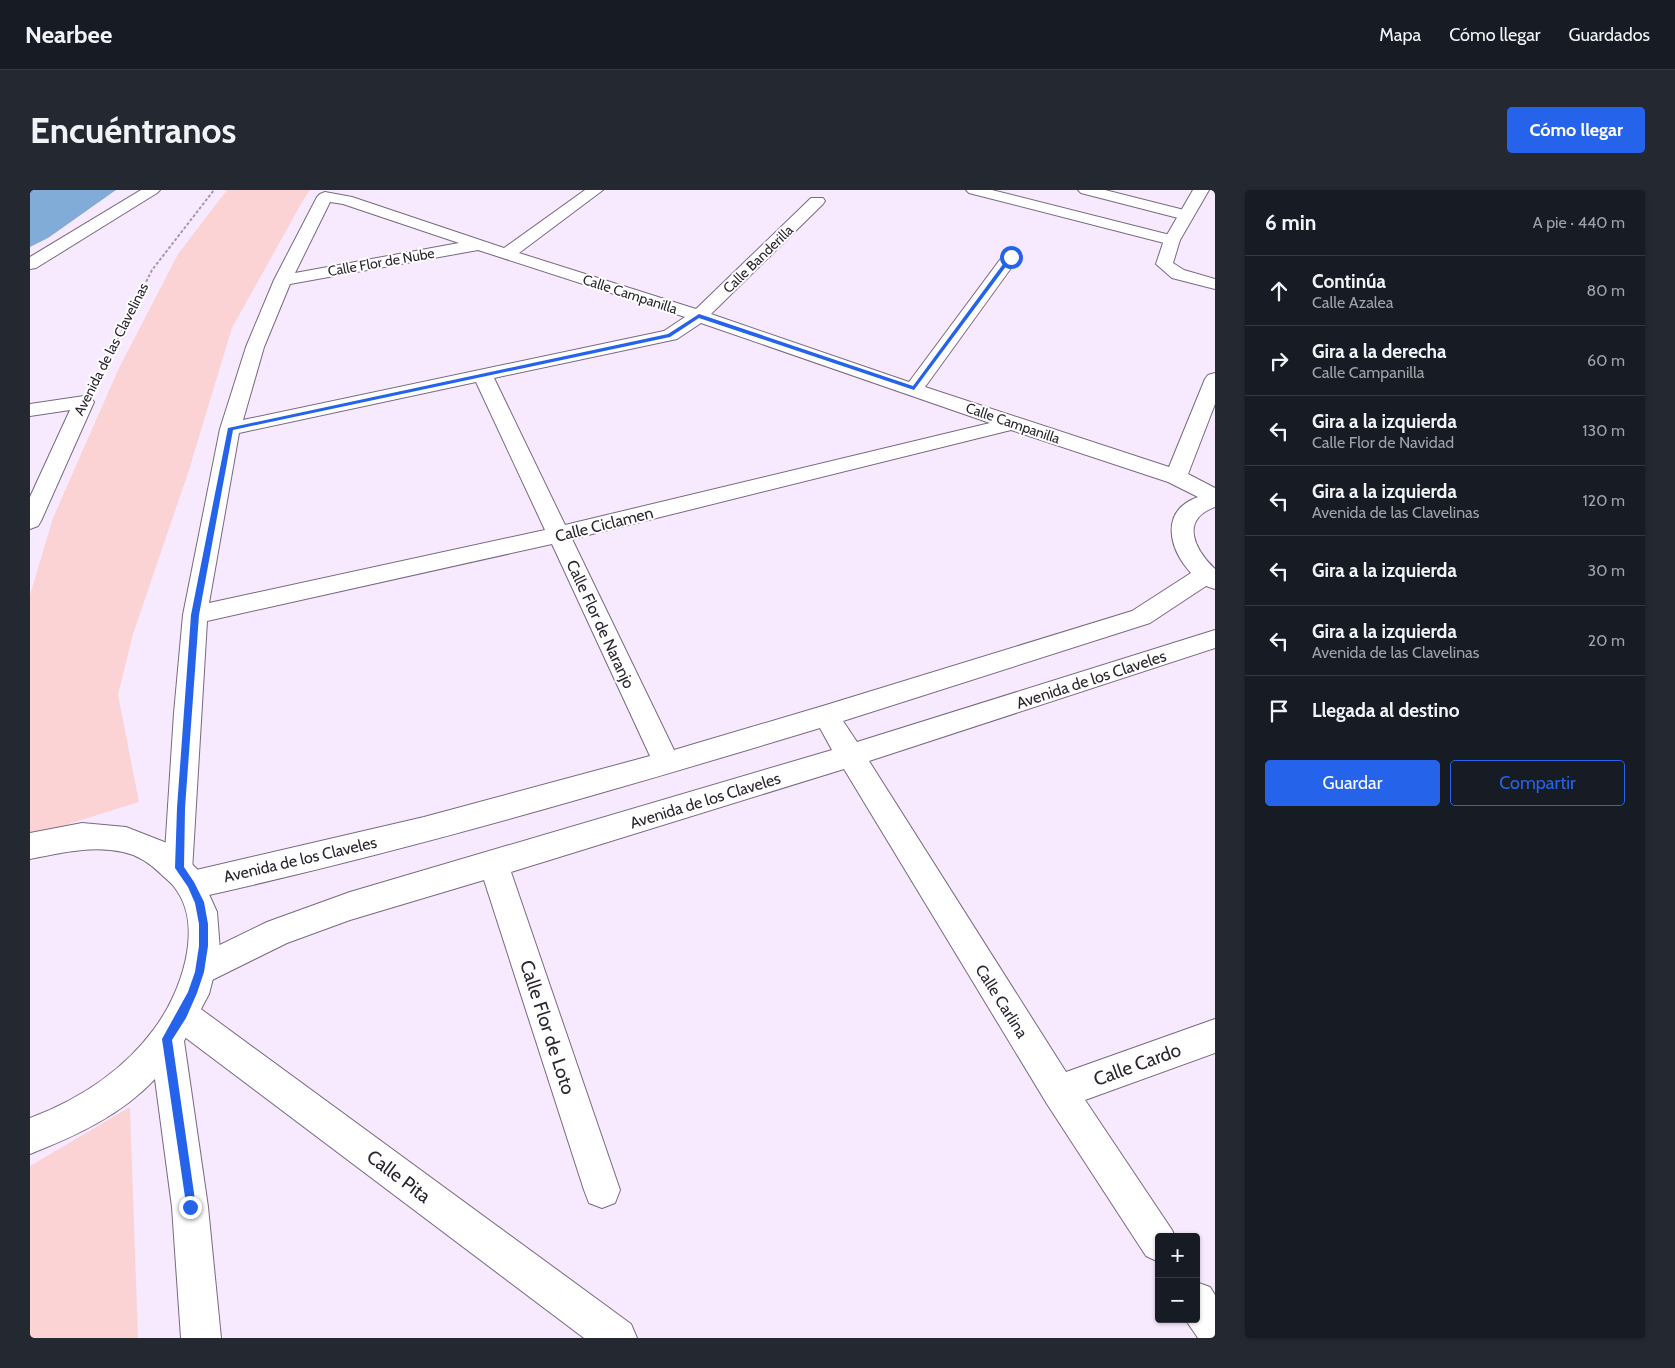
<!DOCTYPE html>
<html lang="es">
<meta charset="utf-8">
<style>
:root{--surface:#171b24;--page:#242831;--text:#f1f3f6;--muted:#9ea1a6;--line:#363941;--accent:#2563eb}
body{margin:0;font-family:Cabin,sans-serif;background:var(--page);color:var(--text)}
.controls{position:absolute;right:15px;bottom:15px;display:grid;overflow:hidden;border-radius:5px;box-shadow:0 1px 4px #0004}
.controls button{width:45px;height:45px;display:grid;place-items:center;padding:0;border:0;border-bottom:1px solid var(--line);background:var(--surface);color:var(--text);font:25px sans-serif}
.stop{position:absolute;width:15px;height:15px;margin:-11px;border:4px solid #2563eb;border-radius:50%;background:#fff}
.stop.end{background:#2563eb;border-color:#fff;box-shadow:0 1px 5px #0008}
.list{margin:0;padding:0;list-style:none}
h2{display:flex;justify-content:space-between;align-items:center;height:65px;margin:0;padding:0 20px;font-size:21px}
h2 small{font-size:16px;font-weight:400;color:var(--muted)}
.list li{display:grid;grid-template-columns:32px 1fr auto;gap:15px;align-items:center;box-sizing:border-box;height:70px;padding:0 20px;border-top:1px solid var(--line)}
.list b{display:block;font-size:19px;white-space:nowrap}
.list p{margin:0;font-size:16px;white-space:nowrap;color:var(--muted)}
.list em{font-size:16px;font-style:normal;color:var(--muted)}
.actions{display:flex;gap:10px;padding:15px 20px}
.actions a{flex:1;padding:11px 0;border:1px solid var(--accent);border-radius:5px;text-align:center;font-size:18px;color:var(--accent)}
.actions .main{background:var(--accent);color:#fff}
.icon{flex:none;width:28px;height:28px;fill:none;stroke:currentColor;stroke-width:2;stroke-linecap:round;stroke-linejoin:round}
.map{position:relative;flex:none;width:1185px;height:1148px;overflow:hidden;border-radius:5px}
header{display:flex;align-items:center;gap:30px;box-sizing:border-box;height:70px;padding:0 25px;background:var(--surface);border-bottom:1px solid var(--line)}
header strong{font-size:24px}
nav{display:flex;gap:28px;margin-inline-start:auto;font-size:18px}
.intro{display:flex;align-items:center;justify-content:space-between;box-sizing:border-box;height:120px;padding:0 30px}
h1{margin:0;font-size:35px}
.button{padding:12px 22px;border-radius:5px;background:var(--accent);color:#fff;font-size:18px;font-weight:700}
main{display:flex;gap:30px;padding:0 30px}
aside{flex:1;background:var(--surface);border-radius:5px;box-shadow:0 1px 4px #0004}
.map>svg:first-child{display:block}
.green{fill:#fcd3d4}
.water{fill:#82acd8}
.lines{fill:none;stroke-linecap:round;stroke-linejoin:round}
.street-casing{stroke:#786980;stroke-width:2}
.secondary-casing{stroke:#786980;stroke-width:2}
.path{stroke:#a499a9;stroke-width:2;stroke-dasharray:3 2;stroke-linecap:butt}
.street{fill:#fff;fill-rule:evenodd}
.secondary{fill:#fff;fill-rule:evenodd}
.route{fill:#2563eb}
.labels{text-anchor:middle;stroke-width:4;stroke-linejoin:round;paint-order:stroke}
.far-street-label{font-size:14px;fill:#2b252f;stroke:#fff}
.street-label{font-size:16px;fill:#2b252f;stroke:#fff}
.near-street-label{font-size:19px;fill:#2b252f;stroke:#fff}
</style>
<header>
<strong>Nearbee</strong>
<nav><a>Mapa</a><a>Cómo llegar</a><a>Guardados</a></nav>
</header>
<div class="intro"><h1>Encuéntranos</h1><a class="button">Cómo llegar</a></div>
<main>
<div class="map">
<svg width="1185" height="1148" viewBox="0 0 1185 1148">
<rect width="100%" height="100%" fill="#f7eafe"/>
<g class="green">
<polygon points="197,0 280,0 271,14 202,138 159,280 103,444 88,505 109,612 0,646 0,405 23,328 88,180 148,64"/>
<polygon points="100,917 108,1148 0,1148 0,976"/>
</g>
<polygon class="water" points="0,0 86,0 18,48 0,57"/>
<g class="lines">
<g class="street-casing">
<g id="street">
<polygon points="111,0 130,0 127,3 6,78 0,79 0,67"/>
<path d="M555,0h18l-84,63 177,56 115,-111h12l2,3 -2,3 -112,110 198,68 96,-129h12l2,4 -94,130 244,80 36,-88 3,-4 7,-2v31l-27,70 27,14v19c-36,13 -20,43 0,62v20l-9,-3 -56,37 -307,98 14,21 358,-112v18l-346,113 197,311 149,-53v34l-130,47 87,130 3,7h-16v25l-13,-6 -99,-152 -203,-335 -333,103 109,318 -5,13 -13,5 -13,-5 -5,-13 -100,-310 -134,40 -63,23 -87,43 -11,-4 -5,-11 5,-11 78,-38 83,-30 482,-142 -12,-22c-208,63 -417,124 -629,171l-11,-4 -4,-10 2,-4 -9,-4 -5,-9 10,-155 9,-98 37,-186 26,-82 28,-67 43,-83 3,-3 5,-2 27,5 152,51zM300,12l13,2 116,39 -164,30zM448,60l207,67 -21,14 -421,89 21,-73 26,-63zM671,133l289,100 -425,102 -71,-147 183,-39zM446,192l69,148 -336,73 30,-170zM981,240l157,52 30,15c-39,14 -29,52 -7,76l-59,38 -306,94 -152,45 -102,-211zM522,354l98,212 -226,61 -232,54 15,-250z"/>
<polygon points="936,0 962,0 1148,47 1150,50 1148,53 1142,55 939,3"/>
<polygon points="1048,0 1075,0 1162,22 1164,25 1162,28 1156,30 1051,3"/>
<polygon points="54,206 61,208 64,212 11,331 8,336 0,339 0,307 40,220 0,226 0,214"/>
<polygon points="152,809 164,814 601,1134 607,1148 554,1148 140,836 136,825 140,814"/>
<polygon points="1166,1092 1180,1097 1185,1105 1185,1148 1168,1148 1155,1129 1166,1129"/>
</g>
</g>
<g class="secondary-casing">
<g id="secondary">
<polygon points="1163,0 1179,0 1150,50 1143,73 1154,80 1185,89 1185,99 1142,88 1126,74 1134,50"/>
<path d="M52,633l44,4 46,18 26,25 19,42 3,39 -11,43 -25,47 24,166 13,131h-40l-9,-131 -17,-128c-34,36 -79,57 -125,75v-36c48,-18 93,-47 124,-89 26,-34 51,-102 21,-141 -3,-5 -9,-9 -13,-13 -11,-11 -24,-20 -39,-23 -31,-7 -62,1 -93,7v-26z"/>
</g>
</g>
<polyline class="path" points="67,190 122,80 184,0"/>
<use href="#street" class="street"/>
<use href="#secondary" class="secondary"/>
</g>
<polygon class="route" points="979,66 983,67 884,200 669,128 640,147 203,240 169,425 155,618 154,677 164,692 174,712 178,734 178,756 174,782 167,803 156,828 142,850 166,1017 164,1021 160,1022 157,1021 132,849 158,802 165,782 169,756 169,734 165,713 158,697 145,678 147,618 161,425 198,238 638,144 669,124 883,196"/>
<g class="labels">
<g class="far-street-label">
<text transform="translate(728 69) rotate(-44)" y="5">Calle Banderilla</text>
<text transform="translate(351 72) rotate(-10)" y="5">Calle Flor de Nube</text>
<text transform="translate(600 104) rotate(18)" y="5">Calle Campanilla</text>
<text transform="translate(81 159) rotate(-63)" y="5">Avenida de las Clavelinas</text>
<text transform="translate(983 233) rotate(19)" y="5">Calle Campanilla</text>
</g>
<g class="street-label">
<text transform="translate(574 334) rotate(-14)" y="6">Calle Ciclamen</text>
<text transform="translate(571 434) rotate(65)" y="6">Calle Flor de Naranjo</text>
<text transform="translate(1061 489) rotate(-18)" y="6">Avenida de los Claveles</text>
<text transform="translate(675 610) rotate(-17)" y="6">Avenida de los Claveles</text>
<text transform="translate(270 669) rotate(-13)" y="6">Avenida de los Claveles</text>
<text transform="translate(972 811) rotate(58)" y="6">Calle Carlina</text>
</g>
<g class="near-street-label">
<text transform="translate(518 837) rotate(72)" y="7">Calle Flor de Loto</text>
<text transform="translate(1107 874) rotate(-20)" y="7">Calle Cardo</text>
<text transform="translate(369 986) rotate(37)" y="7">Calle Pita</text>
</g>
</g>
</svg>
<div class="controls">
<button>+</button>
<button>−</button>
</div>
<div class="stop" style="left:981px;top:67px"></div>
<div class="stop end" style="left:160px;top:1017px"></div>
</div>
<aside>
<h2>6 min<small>A pie · 440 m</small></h2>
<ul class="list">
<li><svg class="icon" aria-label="ahead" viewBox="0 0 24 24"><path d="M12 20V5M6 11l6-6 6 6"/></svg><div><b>Continúa</b><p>Calle Azalea</p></div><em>80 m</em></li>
<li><svg class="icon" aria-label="right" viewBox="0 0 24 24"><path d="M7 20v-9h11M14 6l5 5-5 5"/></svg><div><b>Gira a la derecha</b><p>Calle Campanilla</p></div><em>60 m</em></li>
<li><svg class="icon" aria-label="left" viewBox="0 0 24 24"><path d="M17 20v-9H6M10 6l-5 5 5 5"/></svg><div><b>Gira a la izquierda</b><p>Calle Flor de Navidad</p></div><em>130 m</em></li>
<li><svg class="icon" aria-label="left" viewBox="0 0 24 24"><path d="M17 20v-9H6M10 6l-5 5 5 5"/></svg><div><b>Gira a la izquierda</b><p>Avenida de las Clavelinas</p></div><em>120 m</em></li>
<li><svg class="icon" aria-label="left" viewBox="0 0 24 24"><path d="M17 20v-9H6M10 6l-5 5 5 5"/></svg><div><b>Gira a la izquierda</b></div><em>30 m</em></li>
<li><svg class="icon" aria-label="left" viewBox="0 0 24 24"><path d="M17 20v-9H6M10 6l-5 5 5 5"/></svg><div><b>Gira a la izquierda</b><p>Avenida de las Clavelinas</p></div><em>20 m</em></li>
<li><svg class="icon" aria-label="arrive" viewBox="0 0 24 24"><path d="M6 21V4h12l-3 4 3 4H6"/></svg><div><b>Llegada al destino</b></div></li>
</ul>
<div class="actions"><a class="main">Guardar</a><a>Compartir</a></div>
</aside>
</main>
